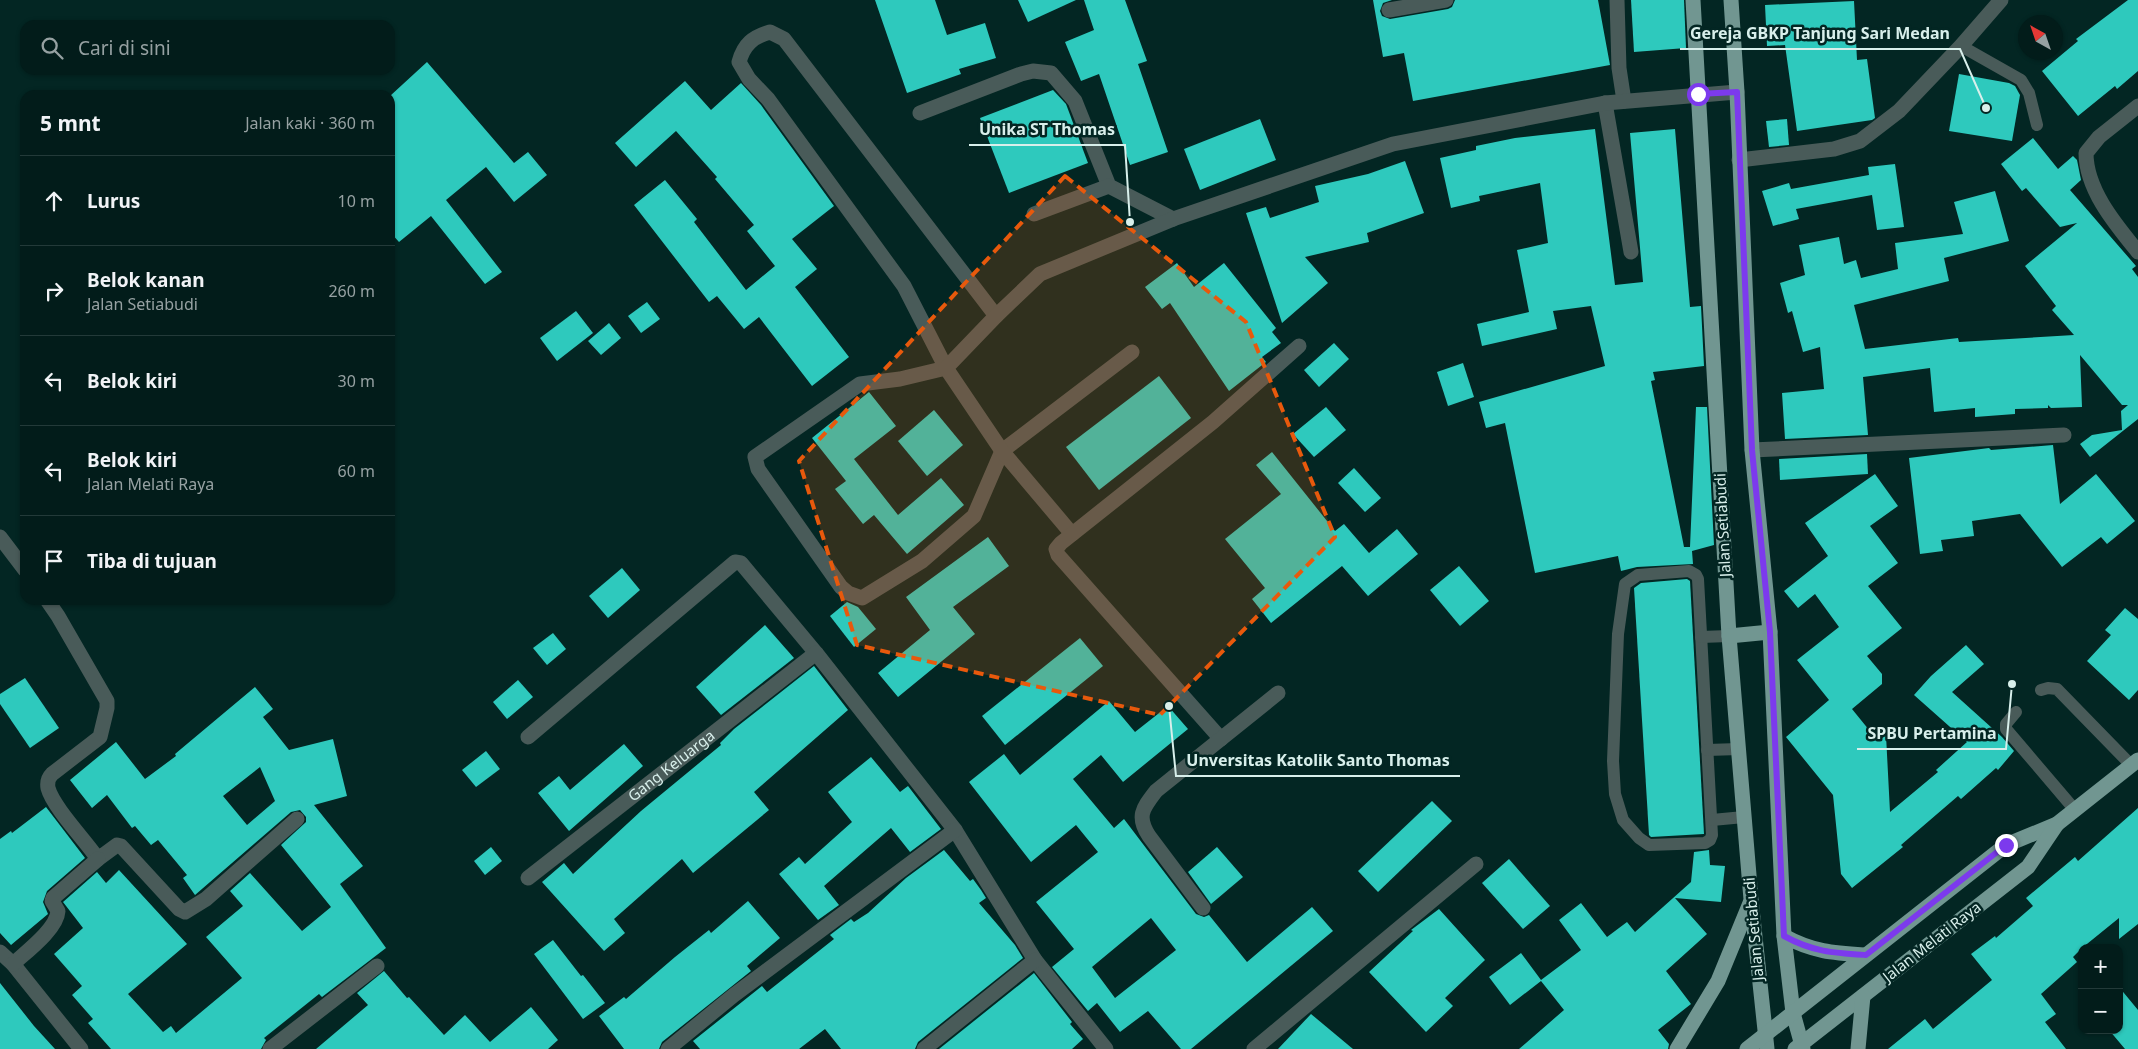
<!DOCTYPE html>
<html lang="id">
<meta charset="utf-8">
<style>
:root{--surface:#021c1a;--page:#102927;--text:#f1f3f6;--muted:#96a1a2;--line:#233a39}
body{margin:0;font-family:"Noto Sans",sans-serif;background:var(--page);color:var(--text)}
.controls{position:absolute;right:15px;bottom:15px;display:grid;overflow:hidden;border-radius:10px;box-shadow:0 1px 4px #0004}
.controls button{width:45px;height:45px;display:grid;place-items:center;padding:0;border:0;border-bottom:1px solid var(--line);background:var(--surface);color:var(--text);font:25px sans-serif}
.compass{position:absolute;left:2018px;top:15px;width:45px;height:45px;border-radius:50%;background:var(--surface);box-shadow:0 1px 4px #0004;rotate:320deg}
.stop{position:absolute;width:15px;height:15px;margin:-11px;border:4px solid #7c3aed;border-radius:50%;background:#fff}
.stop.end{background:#7c3aed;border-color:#fff;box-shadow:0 1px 5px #0008}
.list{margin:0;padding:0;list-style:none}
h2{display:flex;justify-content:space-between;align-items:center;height:65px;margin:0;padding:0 20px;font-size:21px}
h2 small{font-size:16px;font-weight:400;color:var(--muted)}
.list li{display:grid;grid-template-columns:32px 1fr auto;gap:15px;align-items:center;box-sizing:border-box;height:90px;padding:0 20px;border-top:1px solid var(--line)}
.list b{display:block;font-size:19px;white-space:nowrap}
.list p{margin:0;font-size:16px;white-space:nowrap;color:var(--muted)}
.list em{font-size:16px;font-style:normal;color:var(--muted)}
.icon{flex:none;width:28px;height:28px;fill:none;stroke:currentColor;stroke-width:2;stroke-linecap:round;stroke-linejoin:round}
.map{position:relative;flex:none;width:2138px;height:1049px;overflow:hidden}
.search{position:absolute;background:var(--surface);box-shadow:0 1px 4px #0004;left:20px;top:20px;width:375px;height:55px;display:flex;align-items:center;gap:12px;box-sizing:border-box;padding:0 18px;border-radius:15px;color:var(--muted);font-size:19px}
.panel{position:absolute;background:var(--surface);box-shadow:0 1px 4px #0004;left:20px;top:90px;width:375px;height:515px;border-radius:15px}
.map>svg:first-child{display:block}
.building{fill:#2ec9bd;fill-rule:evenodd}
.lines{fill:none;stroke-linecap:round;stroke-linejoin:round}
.lane{stroke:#495b59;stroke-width:12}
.street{stroke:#495b59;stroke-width:15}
.primary{stroke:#719691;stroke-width:15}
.route{stroke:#7c3aed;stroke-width:6}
.marked{fill:#e8590c;fill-opacity:0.2;stroke:#e8590c;stroke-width:4;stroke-dasharray:10 6;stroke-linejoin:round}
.labels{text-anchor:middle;stroke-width:5;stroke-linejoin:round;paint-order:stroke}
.street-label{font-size:15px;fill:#d8efeb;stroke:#032623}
.leader{fill:none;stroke:#d8efeb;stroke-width:2}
.callout-dot{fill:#d8efeb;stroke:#032623;stroke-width:2}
.callout-label{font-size:16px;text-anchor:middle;font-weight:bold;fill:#d8efeb;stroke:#032623;stroke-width:5;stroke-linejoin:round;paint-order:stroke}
</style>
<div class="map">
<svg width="2138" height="1049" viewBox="0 0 2138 1049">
<rect width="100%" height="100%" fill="#032623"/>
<g class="building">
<polygon points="875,0 935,0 947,35 985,23 996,58 959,69 961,74 907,93"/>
<polygon points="1018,0 1076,0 1028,22"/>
<polygon points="1084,0 1125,0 1147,61 1138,64 1168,152 1130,165 1099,74 1081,81 1065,42 1094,30"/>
<polygon points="1373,0 1392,0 1383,3 1380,11 1382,16 1390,19 1448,9 1452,7 1455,0 1598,0 1610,65 1413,101 1404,53 1383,57"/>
<polygon points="1631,0 1684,0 1686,48 1634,52"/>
<polygon points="2128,0 2138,0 2138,71 2117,89 2115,86 2078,116 2042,71 2078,41 2076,39"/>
<polygon points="1854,1 1857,60 1867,59 1875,118 1872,120 1797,131 1785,45 1767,46 1765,5"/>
<polygon points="427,62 514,163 528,152 547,175 514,202 486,167 446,200 502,272 485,284 431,216 399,242 390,232 390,96"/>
<polygon points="1959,74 2009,83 2015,86 2020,95 2012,141 1949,131"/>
<polygon points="685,81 711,110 741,83 761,105 834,206 792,239 817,269 795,287 849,357 812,386 759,317 744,329 717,296 709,302 634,205 665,180 697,219 694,222 746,290 775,266 747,231 754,225 715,179 717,177 676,131 636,167 615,143"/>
<polygon points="1053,90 1066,104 1088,163 1009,193 980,118"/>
<polygon points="1260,119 1276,160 1200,190 1184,149"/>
<polygon points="1787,119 1789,145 1769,147 1766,121"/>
<polygon points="1595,129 1615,285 1643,282 1630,133 1675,129 1690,307 1701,306 1704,366 1653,372 1655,380 1651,381 1684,547 1690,547 1696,407 1707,407 1714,545 1692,551 1693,564 1637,567 1621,571 1618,556 1535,573 1505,423 1486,428 1479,402 1605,366 1591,306 1553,311 1557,329 1482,346 1477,324 1529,312 1517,250 1548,243 1540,183 1479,196 1480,201 1451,208 1440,158 1476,150 1476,146 1515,138"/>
<polygon points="2033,138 2058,169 2073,156 2077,160 2081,180 2070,190 2136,266 2132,269 2138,277 2138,419 2090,457 2080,444 2092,435 2122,430 2121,411 2128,405 2122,405 2080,355 2082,407 2051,408 2048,405 2048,408 2015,409 2015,414 1975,417 1975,408 1934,412 1930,368 1863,377 1868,435 1785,439 1782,393 1824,389 1820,347 1803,352 1792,311 1788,313 1780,283 1805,275 1799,245 1839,237 1844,264 1856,260 1861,278 1898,269 1895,243 1963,234 1954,202 1995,191 2009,241 1944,258 1949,281 1854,305 1865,349 1958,338 1959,342 2074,335 2052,310 2056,306 2025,266 2077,223 2060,227 2026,188 2022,191 2001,164"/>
<polygon points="1405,161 1424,213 1367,233 1369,242 1305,257 1328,283 1282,323 1246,213 1266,207 1270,218 1319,202 1315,186 1368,174"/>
<polygon points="1895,164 1904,227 1877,230 1872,195 1796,209 1799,219 1773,226 1762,191 1789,183 1791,189 1869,175 1868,167"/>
<polygon points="1177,263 1194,287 1224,263 1276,328 1272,332 1281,343 1262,357 1266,362 1229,391 1170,303 1162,309 1145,287"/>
<polygon points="647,302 660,319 641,333 628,316"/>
<polygon points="576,311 593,333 557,361 540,338"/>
<polygon points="609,323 621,338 601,355 588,341"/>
<polygon points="1334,343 1349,359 1319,387 1304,370"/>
<polygon points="1463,363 1474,397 1448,406 1437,372"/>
<polygon points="1159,376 1191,418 1099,490 1066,447"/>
<polygon points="869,392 896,426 854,459 898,515 941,478 964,505 907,554 874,515 863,524 835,489 846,481 812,438"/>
<polygon points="1326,407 1346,430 1314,457 1293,434"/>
<polygon points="934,410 963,445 927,476 898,441"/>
<polygon points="2053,445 2060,504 2096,474 2135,521 2107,544 2101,537 2062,567 2020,514 1972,521 1974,536 1941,540 1943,551 1920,554 1909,458 1989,448 1991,450"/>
<polygon points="1272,452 1335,531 1344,524 1369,553 1397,529 1418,554 1368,596 1342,566 1271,623 1252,599 1265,588 1225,539 1281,494 1256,465"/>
<polygon points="1867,454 1868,474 1780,480 1779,459"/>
<polygon points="1354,468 1381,498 1365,512 1338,483"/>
<polygon points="1875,474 1898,506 1870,526 1898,563 1868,586 1902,628 1867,656 1882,674 1882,684 1852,709 1878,741 1886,735 1890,812 1938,772 1936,770 1967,742 1914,695 1931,676 1966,645 1984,664 1952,692 2002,737 2014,751 1998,770 1996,768 1961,799 1958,796 1901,845 1903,847 1852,888 1841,874 1833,795 1786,737 1829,700 1797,660 1839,627 1815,594 1798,608 1784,591 1828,556 1805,523"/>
<polygon points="988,537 1009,566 953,607 975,634 898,697 878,673 930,630 906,597"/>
<polygon points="1459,566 1489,601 1460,626 1430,590"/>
<polygon points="622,568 640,590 608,618 589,596"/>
<polygon points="1687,579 1690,581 1704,834 1651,837 1649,835 1634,588 1641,583"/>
<polygon points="847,602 858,607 876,629 854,647 830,616"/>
<polygon points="2125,608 2138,619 2138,690 2129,700 2087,661 2111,635 2105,630"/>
<polygon points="765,625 794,658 721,715 696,687"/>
<polygon points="553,633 566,649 547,665 533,648"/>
<polygon points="1080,638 1103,666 1005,745 982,716"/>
<polygon points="814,666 848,710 754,792 769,810 693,873 682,859 614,919 625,933 604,951 542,882 564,863 573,874 641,811 721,745 720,743 734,729"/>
<polygon points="25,678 59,728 30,748 0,704 0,694"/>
<polygon points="518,680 533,697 507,719 493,702"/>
<path d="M255,687l18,22 -10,8 26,33 44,-11 14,57 -33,9 49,61 -23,18 46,64 -64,49 -3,-3 -55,44 2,2 -5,9h-150l-23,-26 5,-4 -21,-24 10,-9 -28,-32 29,-26 -20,-26 34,-30 9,11 13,-13 68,74 -59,50 35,38 8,-6 5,7 66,-55 -36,-41 37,-31 -13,-15 20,-18 52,58 29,-24 -50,-62 25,-23v-5l-6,-7 -9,2 -96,83 -12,-17 4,-3 -29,-35 -7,5 -16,-19 -3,2 -25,-33 -15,13 -22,-28 46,-38 29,37 31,-23 -1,-2zM260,767l15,34 -28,24 -24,-29z"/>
<path d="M1109,701l26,31 33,-26 20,23 -65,53 -22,-27 -28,24 41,49 10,-9 72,95 8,3 5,-2 38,47 65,-55 21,24 -142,118h-10l-33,-38 -28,21 -23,-29 -9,8 -36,-44 22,-18 -38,-47 62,-50 -22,-27 -45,37 -62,-80 35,-28 16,21zM1151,918l25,32 -61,48 -23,-31z"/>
<polygon points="624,744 643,766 569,831 538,793 559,776 570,790"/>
<polygon points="486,751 500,769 476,787 462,770"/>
<polygon points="871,757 900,792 908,786 941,829 910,852 891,828 824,886 839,905 818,920 779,874 799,857 805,864 852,822 828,792"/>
<polygon points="1432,801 1452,821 1378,892 1358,871"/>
<polygon points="46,807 85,858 47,891 43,902 48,914 11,945 0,933 0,839 11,831 12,833"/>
<polygon points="2138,808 2138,924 2119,939 2119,918 2082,948 2073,957 2077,962 2041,994 2056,1014 2045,1022 2066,1049 1888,1049 1925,1019 1933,1029 1992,980 1971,954 1995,936 1996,938 2033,906 2026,898 2075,857 2078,861"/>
<polygon points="491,847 502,861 485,875 474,861"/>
<polygon points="1217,847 1243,877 1211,904 1188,872"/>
<polygon points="944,850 970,881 973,879 981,890 986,898 979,903 1015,945 1023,958 918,1042 915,1049 841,1049 825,1029 799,1049 700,1049 693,1041 762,986 767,992 834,939 830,935 851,919 854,922 868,913 906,878"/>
<polygon points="1709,850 1710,865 1725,866 1721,902 1675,898 1707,934 1666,971 1691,1004 1658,1030 1669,1044 1668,1049 1519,1049 1564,1010 1541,981 1510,1005 1489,977 1521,953 1541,980 1581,950 1559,920 1581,903 1607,937 1627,922 1635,932 1691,882 1694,852"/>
<polygon points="1509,859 1550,906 1523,929 1482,883"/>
<polygon points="748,901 780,938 747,966 751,971 662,1042 659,1049 624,1049 599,1016 624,997 626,999 675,957 709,930 711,933"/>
<polygon points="1439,909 1485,960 1445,998 1453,1006 1426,1032 1369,972 1413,931 1411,930"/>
<polygon points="553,940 581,976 583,975 605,1003 583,1019 534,954"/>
<polygon points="384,971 407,998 409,997 444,1035 465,1015 490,1042 531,1007 558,1040 548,1049 316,1049 368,1005 357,993"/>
<polygon points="1034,973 1072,1022 1070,1024 1083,1039 1072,1049 939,1049"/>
<polygon points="0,983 34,1026 55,1049 0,1049"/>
<polygon points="2119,987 2138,1010 2138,1049 2125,1049 2109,1030 2119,1030"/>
<polygon points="1311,1014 1353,1049 1278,1049"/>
</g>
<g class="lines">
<g class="lane">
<polyline points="1961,46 2021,80 2029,93 2037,125"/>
<polygon points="1689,571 1696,575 1698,579 1712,835 1710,840 1705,843 1649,845 1639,838 1623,820 1615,794 1613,761 1618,634 1625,584 1638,575"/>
<polyline points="1701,637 1729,636"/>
<polyline points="2041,690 2048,688 2057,689 2131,765"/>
<polyline points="2016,712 2006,724 2006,729 2075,810"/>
<polyline points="1707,750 1739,749"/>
<polyline points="1712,820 1744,817"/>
</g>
<g class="street">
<polyline points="1617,0 1619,68 1624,101"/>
<polyline points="1389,10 1446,0"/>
<polyline points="1605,103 1631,252"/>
<path d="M2138,106l-39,31 -13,16c0,37 30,72 52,99"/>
<polyline points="920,113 1021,74 1033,71 1051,73 1075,101 1109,186 1173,219"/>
<polyline points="1739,160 1834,149 1860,141 1899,111 1961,46 2001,0"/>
<polyline points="1034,214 1109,186"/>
<path d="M996,316l-212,-277 -14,-7c-17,5 -26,12 -31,30l10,17 19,20 136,187 42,82 -46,11 -40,5 -105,73 3,12 83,118 7,6 14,5 60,-37 52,-45 28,-65 130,-99"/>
<polyline points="1752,450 2064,435"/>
<polyline points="1072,534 1002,451 946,368 996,316 1040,274 1173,219 1393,144 1605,103 1737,92"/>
<polyline points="0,537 25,570"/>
<path d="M47,600l11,16 49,85v7l-7,29 -48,37c-4,4 -5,8 -4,14 5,19 38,53 50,71l19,-14 4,1 58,63 6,3 21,-13 91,-80"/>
<polyline points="528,737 735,562 741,563 816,653 955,830 1035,960 1106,1049"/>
<polyline points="1221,739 1058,555 1056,549 1061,543 1213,422 1299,346"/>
<path id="s1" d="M528,878l288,-225"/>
<path d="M1203,908l-54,-72c-13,-20 -6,-28 7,-45l122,-98"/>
<polyline points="0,952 13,964 81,1049"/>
<path d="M13,964c13,-12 44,-35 45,-53l-6,-10 1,-3 45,-39"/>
<polyline points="270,1049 377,966"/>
<polyline points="668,1049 734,995 955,830"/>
<polyline points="924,1049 1035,960"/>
<polyline points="1254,1049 1476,864"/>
</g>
<g class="primary">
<polyline points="1693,0 1729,636 1751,899 1767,1049"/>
<polyline points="1731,0 1737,92 1752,450 1770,632 1784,936 1793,1013 1803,1049"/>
<polyline points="1729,636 1770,632"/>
<path d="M1784,936c29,16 50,17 82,19"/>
<polyline points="1677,1049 1718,981 1750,903"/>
<polyline points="1747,1049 2006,845 2057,824 2138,760"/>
<polyline points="1795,1049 2028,867 2057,824"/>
<polyline points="1858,1049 1863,996"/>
</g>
</g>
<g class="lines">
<path class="route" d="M1698,94l39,-2 15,358 18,182 14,304c29,16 50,17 82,19l140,-110"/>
</g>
<path class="marked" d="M1065,176l181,146 89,215 -175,178 -303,-70 -58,-184z"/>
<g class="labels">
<g class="street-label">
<text transform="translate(1723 525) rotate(-93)" y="5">Jalan Setiabudi</text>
<text dy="5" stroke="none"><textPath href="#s1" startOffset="182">Gang Keluarga</textPath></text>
<text transform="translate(1754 929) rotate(-95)" y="5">Jalan Setiabudi</text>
<text transform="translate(1932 942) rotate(-38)" y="5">Jalan Melati Raya</text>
</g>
</g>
<path class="leader" d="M1986 108L1960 49H1680M1130 222L1125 145H969M2012 684L2006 749H1857M1169 706L1176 776H1460"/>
<g class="callout-dot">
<circle cx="1986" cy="108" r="5"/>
<circle cx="1130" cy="222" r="5"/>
<circle cx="2012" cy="684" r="5"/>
<circle cx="1169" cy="706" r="5"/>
</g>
<g class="callout-label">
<text x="1820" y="39">Gereja GBKP Tanjung Sari Medan</text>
<text x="1047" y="135">Unika ST Thomas</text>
<text x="1932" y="739">SPBU Pertamina</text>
<text x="1318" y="766">Unversitas Katolik Santo Thomas</text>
</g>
</svg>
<div class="controls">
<button>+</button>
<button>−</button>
</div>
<svg class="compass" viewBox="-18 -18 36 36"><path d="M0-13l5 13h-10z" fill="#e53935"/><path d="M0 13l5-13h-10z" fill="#96a1a2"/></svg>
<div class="stop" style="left:1698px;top:94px"></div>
<div class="stop end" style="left:2006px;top:845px"></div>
<div class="search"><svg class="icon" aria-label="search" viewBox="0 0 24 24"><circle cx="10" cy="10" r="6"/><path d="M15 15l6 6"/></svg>Cari di sini</div>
<section class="panel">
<h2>5 mnt<small>Jalan kaki · 360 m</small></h2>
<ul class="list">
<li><svg class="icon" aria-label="ahead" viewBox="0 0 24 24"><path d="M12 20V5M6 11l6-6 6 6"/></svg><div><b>Lurus</b></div><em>10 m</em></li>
<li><svg class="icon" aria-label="right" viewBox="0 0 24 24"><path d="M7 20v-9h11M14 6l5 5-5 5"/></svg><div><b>Belok kanan</b><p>Jalan Setiabudi</p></div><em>260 m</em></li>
<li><svg class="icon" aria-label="left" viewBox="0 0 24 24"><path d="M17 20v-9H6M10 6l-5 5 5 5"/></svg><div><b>Belok kiri</b></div><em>30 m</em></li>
<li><svg class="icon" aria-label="left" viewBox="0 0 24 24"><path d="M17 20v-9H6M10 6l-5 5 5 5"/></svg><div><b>Belok kiri</b><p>Jalan Melati Raya</p></div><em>60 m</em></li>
<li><svg class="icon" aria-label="arrive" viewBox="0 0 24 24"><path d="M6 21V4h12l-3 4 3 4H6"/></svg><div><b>Tiba di tujuan</b></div></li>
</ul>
</section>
</div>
